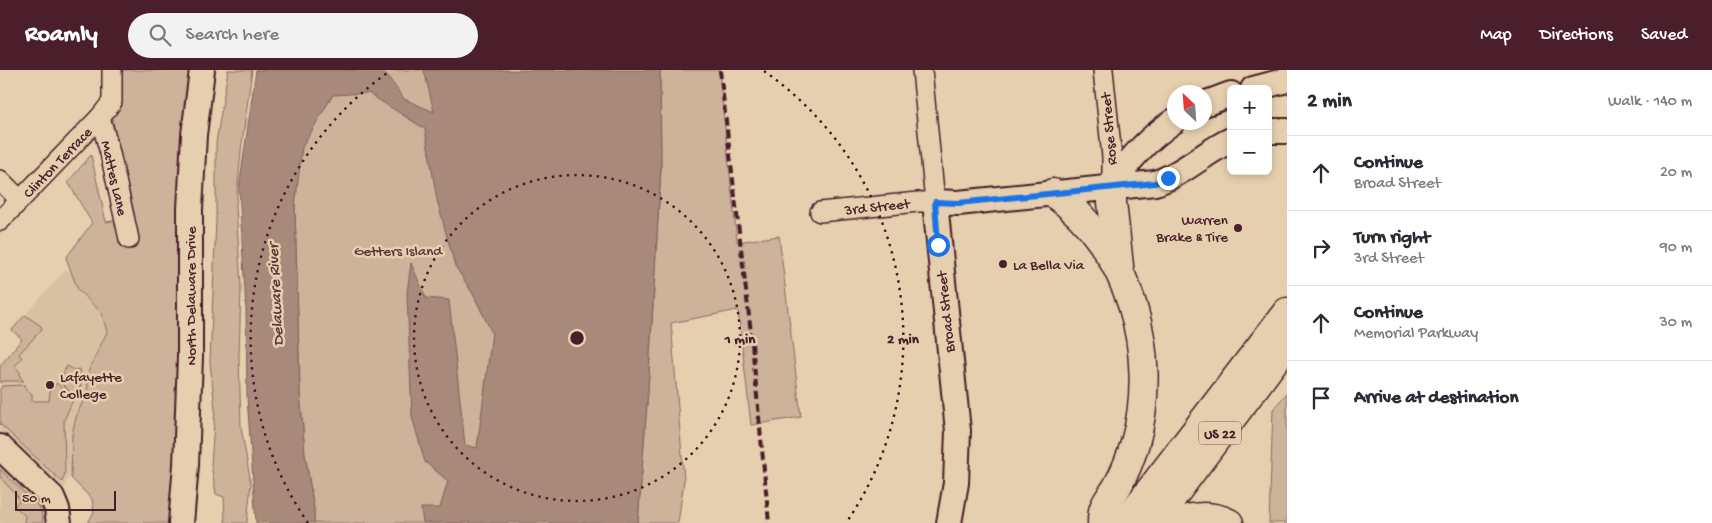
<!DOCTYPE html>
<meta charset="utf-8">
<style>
:root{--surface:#fff;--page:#f2f2f3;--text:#2b2b33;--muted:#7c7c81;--line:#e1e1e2;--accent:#4a1f2b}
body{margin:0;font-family:"Gochi Hand",sans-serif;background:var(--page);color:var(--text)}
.controls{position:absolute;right:15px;top:15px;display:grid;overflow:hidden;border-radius:8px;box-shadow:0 2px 8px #0003}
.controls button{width:45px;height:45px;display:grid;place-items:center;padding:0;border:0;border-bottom:1px solid var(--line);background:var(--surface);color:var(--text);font:25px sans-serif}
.compass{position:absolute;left:1167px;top:15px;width:45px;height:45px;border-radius:50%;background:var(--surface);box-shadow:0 2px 8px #0003;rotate:335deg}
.scale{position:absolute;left:15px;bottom:12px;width:101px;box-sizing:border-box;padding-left:5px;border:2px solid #4a1f2b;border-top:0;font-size:14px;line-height:18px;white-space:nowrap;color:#4a1f2b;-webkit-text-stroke:4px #e5cfae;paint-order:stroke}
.stop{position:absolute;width:15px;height:15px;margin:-11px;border:4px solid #1a73e8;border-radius:50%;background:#fff}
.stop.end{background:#1a73e8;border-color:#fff;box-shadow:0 1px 5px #0008}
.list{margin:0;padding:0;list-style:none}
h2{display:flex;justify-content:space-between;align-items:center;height:65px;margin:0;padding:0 20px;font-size:21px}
h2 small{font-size:16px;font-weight:400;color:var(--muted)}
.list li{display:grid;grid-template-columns:32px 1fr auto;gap:15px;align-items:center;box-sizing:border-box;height:75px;padding:0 20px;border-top:1px solid var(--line)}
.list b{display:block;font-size:19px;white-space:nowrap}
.list p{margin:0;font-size:16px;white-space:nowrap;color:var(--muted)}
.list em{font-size:16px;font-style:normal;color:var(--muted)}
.icon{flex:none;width:28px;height:28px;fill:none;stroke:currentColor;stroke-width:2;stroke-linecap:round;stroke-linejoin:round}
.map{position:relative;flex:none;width:1287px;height:453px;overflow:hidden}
header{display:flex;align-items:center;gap:30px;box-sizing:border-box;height:70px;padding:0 25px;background:var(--accent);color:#fff}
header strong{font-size:24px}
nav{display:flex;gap:28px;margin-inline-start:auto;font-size:18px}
.search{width:350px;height:45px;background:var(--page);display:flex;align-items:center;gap:12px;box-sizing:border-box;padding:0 18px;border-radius:28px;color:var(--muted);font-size:19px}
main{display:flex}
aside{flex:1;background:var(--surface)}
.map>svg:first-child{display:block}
.built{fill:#d8c0a3}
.green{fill:#ccb399;stroke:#8b6962}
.water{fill:#a8897a;stroke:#825f5a}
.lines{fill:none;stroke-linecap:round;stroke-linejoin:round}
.minor-casing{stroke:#4a1f2b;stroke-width:22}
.major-casing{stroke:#4a1f2b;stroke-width:28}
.highway-casing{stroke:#4a1f2b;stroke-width:31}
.minor{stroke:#e5cfae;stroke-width:19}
.major{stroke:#e5cfae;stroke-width:24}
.highway{stroke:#e5cfae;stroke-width:28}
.rail{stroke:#4a1f2b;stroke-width:4;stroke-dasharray:8 4;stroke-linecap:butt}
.route{stroke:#1a73e8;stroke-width:6}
.ring{fill:none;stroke:#4a1f2b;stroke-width:2.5;stroke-dasharray:2.5 5}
.poi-dot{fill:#4a1f2b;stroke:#e5cfae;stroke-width:2}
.labels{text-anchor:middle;stroke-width:5;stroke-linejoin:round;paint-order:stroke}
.shield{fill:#e5cfae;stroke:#785452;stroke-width:1}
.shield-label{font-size:14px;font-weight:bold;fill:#4a1f2b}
.street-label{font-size:15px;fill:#4a1f2b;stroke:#e5cfae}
.poi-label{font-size:15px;fill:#4a1f2b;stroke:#e5cfae;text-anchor:start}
.park-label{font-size:15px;fill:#5e353c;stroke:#e5cfae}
.water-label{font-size:16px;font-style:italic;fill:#5d343b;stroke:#e5cfae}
.centre{fill:#4a1f2b;stroke:#e5cfae;stroke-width:2.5}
.ring-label{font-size:15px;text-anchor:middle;font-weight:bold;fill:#4a1f2b;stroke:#e5cfae;stroke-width:5;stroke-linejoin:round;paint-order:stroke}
</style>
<header>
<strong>Roamly</strong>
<div class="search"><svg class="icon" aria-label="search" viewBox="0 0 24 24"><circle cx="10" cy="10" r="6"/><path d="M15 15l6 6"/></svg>Search here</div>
<nav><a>Map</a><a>Directions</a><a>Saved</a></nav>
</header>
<main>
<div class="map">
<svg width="1287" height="453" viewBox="0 0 1287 453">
<rect width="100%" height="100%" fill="#e5cfae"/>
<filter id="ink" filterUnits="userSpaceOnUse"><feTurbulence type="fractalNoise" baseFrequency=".02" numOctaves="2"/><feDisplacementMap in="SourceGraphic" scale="10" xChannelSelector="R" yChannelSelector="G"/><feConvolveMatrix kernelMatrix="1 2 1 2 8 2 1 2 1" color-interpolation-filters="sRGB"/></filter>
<g filter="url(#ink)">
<polygon class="built" points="66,199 82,212 116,260 94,334 66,414 49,453 0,453 0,296 22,270 12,260"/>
<g class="green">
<polygon points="117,0 195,0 183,212 173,453 88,453 94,442 92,429 71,408 72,364 77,344 87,323 89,300 107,262 102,243 78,220 66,188 92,153 68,112 91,85 106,152 135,147 112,48"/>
<polygon points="228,0 252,0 241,81 236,136 241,217 239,287 241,357 251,414 247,453 225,453 224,427 216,424 211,395 215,339 210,293 216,150 216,73"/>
<polygon points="341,0 441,0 504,161 487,306 467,453 314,453 314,439 305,384 300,322 295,137 287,79"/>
<polygon points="660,0 719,0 737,172 779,166 801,347 751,355 738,240 671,253 684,410 678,453 638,453 648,320 661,98"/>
<polygon points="25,245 41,256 42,259 19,284 22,288 15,296 20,302 20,307 24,311 3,311 0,313 0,296 22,269 12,260"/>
<polygon points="67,296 74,300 79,299 81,315 75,327 59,311 64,305 63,303"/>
<polygon points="57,313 73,330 64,350 65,403 62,412 0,354 0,319 2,316 25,315 24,317 32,324 32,331 49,331 50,320"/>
<polygon points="1287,323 1287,453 1269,453 1273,339"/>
<polygon points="0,399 40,438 43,450 42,453 24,453 25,446 14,435 19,432 18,427 0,407"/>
</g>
<polygon class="water" points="256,0 383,0 404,29 434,42 424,0 660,0 661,98 648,320 638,453 423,453 421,438 440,438 448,411 425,392 412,347 407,223 411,193 426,228 449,230 465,375 477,378 492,263 473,224 455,196 437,130 425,59 368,23 333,25 302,77 295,137 300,322 305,384 314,439 314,453 256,453 247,327 246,241 239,118"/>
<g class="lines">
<g class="minor-casing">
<g id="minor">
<polyline points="1103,0 1112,87 1112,117"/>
<polyline points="100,47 110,83 129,169"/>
<polyline points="0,110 20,130"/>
<polyline points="820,142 918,132 935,132 922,0"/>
<polyline points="0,151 100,47 112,32 112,0"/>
</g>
</g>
<g class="major-casing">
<g id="major">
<polyline points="1253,19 1287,10"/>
<polyline points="1204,34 1231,24"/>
<polyline points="1268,61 1287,61"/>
<path d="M1112,117c15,-26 37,-49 62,-66"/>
<polyline points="0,377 52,427 57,439 59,453"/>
<polyline points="181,453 186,395 190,287 190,139 194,65 202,0"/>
<path d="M949,453l7,-40 2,-52 -23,-229 23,1 197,-20c27,-8 50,-31 76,-43"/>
</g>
</g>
<g class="highway-casing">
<g id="highway">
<polyline points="1112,117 1112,132 1119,196"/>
<path d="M1053,123c77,53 107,162 82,250 -4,14 -10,29 -17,42 -4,8 -11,15 -14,23 -2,4 -2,10 -2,15"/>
<polyline points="1125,453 1287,242"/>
<polyline points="1153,453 1287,274"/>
<path d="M1175,453c18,-7 36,-9 54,0"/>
</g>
</g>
<use href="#minor" class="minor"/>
<use href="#major" class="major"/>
<use href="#highway" class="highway"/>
<polyline class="rail" points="720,0 751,263 769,453"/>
</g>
</g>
<g class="lines" filter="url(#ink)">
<polyline class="route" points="938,175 935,132 958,133 1155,113 1168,108"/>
</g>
<g class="ring">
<circle cx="577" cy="268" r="163"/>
<path d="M308 453A326 326 0 0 1 390 1M764 1A326 326 0 0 1 846 453"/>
</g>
<g class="poi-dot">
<circle cx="1238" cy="158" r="5"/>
<circle cx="1003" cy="194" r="5"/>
<circle cx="50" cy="315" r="5"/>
</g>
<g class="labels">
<rect class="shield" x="1199" y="351.5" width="42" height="23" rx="4"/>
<g class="shield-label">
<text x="1220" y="368">US 22</text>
</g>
<g class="street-label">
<text transform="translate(1108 59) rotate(-95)" y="5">Rose Street</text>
<text transform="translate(57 92) rotate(-46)" y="5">Clinton Terrace</text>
<text transform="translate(115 108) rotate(77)" y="5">Mattes Lane</text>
<text transform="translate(877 136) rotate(-6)" y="5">3rd Street</text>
<text transform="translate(190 226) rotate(-90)" y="5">North Delaware Drive</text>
<text transform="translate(945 242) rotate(-96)" y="5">Broad Street</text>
</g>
<g class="poi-label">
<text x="1228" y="154" text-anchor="end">Warren<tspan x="1228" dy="17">Brake &amp; Tire</tspan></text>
<text x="1013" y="199">La Bella Via</text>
<text x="60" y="311">Lafayette<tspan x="60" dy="17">College</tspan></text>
</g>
<g class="park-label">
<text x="398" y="185">Getters Island</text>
</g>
<g class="water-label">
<text transform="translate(274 225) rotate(-93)" y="6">Delaware River</text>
</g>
</g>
<circle cx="577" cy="268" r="8" class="centre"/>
<g class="ring-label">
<text x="740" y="273">1 min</text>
<text x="903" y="273">2 min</text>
</g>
</svg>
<div class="controls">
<button>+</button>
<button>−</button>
</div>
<svg class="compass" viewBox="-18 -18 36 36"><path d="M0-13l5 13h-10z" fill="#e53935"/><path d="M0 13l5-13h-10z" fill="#7c7c81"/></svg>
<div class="scale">50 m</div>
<div class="stop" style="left:938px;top:175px"></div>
<div class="stop end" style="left:1168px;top:108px"></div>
</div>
<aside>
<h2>2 min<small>Walk · 140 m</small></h2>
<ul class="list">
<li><svg class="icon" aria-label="ahead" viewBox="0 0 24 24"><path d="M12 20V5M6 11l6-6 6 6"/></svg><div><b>Continue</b><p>Broad Street</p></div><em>20 m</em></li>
<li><svg class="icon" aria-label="right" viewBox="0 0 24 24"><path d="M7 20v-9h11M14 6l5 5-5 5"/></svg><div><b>Turn right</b><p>3rd Street</p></div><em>90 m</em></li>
<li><svg class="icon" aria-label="ahead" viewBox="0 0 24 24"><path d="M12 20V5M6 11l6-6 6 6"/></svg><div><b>Continue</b><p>Memorial Parkway</p></div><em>30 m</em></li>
<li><svg class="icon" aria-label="arrive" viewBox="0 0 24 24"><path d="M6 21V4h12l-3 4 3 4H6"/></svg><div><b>Arrive at destination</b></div></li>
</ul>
</aside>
</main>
